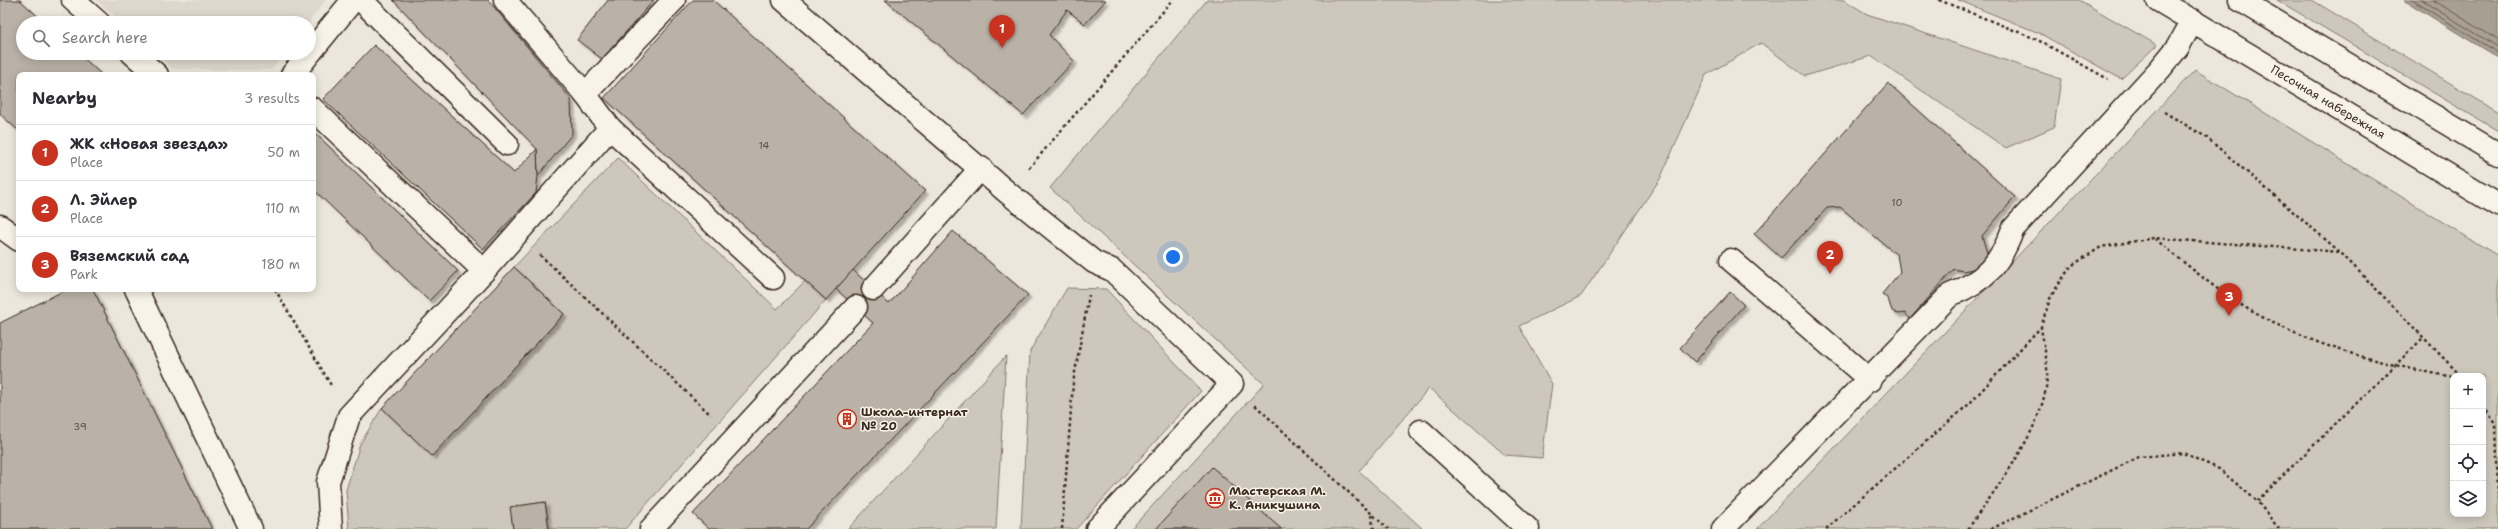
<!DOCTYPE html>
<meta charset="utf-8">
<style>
:root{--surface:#fff;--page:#f7f7f7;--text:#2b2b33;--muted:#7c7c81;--line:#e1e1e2;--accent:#c8321e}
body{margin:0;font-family:"Shantell Sans",sans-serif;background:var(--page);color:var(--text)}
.controls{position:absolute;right:12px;bottom:12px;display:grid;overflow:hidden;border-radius:8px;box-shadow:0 2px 10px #0003}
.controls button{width:36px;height:36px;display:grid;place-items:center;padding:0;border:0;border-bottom:1px solid var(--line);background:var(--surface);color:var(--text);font:20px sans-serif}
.you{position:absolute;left:1173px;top:257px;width:14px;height:14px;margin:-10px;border:3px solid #fff;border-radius:50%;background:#1a73e8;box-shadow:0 0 0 6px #1a73e833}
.badge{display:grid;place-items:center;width:26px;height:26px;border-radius:50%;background:var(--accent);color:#fff;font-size:13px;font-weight:700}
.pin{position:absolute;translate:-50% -33px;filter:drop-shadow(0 1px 2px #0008)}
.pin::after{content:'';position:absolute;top:21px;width:14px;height:12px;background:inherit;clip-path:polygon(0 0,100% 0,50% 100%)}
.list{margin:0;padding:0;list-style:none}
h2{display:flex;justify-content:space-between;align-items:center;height:52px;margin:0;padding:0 16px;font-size:17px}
h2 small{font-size:13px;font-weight:400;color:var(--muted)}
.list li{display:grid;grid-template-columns:26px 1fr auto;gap:12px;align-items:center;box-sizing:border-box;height:56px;padding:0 16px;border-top:1px solid var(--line)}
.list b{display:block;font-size:15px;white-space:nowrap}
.list p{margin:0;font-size:13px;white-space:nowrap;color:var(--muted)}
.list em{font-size:13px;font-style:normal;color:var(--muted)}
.icon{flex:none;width:22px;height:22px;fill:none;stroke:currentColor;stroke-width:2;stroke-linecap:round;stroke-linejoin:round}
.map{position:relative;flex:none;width:2498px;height:529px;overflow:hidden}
.search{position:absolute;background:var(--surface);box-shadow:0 2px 10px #0003;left:16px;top:16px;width:300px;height:44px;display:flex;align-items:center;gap:10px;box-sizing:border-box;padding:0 14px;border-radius:22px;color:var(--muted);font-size:15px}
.panel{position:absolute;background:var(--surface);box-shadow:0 2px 10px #0003;left:16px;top:72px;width:300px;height:220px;border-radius:8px}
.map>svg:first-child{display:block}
.built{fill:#ddd7cc}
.green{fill:#cec8bc;stroke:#84796d;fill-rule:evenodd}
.water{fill:#a89f93;stroke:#7c7064}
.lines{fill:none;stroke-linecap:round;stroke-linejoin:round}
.shore{stroke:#67594d;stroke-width:1}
.building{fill:#bab2a7;stroke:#3b2a1e;filter:url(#shadow)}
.minor-casing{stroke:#3b2a1e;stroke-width:25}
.major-casing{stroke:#3b2a1e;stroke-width:25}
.path{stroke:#3b2a1e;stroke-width:2.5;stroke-dasharray:3 3;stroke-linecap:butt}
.minor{stroke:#f7f3e8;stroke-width:22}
.major{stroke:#f7f3e8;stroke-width:22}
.labels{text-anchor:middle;stroke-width:3;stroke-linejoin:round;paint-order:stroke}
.number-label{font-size:10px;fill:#5b4c40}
.street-label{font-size:12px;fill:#3b2a1e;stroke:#f7f3e8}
.poi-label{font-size:12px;font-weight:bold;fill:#3b2a1e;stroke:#f7f3e8;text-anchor:start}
</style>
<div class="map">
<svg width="2498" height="529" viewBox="0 0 2498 529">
<defs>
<filter id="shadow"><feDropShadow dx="3.5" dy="3.5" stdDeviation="1" flood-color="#0004"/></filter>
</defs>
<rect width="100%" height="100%" fill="#ece7dc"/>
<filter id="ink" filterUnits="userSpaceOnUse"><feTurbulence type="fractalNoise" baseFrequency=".025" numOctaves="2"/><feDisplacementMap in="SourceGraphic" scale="8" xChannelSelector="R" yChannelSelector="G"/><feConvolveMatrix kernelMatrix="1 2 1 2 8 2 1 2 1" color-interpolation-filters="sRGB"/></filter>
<g filter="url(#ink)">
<g class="built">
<polygon points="96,0 326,0 308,23 122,23"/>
<polygon points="155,53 285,53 271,70 173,69"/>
</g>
<g class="green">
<polygon points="1207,0 1844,0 1867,14 2061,79 2054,127 2006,148 1871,56 1805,76 1761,43 1706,75 1660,179 1581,296 1519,326 1552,384 1542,458 1505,455 1429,388 1359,471 1423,529 1131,529 1264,384 1050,188"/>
<polygon points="1958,0 2079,0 2157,45 2121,79 2039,33"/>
<polygon points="2277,0 2312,0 2498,112 2498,131"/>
<path d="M2195,70l303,186v273h-741zM2453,376h30v138h-30z"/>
<polygon points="618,158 777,309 805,281 826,300 625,529 549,529 545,502 511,507 513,529 349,529 346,490 360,444 382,408 432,455 564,314 514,267"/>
<polygon points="1067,288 1106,289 1201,391 1076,529 1021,529 1030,351"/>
<polygon points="1006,356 996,529 848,529"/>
</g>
<polygon class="water" points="2404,0 2498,0 2498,58"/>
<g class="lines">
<g class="shore">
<polyline points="2412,0 2498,53"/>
<polyline points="2421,0 2498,47"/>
<polyline points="2433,0 2498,40"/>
</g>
</g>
<g class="building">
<polygon points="0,0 20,0 45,23 23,23 23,53 78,53 102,75 19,75 19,131 0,114"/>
<polygon points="393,0 488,0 571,99 572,134 538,176 537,149"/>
<polygon points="608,0 654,0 602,59 577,40"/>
<polygon points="693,0 713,0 925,191 826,300 604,98"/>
<polygon points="885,0 1106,0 1085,24 1067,10 1049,35 1074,61 1023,115"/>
<polygon points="374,45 514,173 537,149 538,176 536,193 483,249 323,99"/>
<polygon points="1888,83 2015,197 1982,236 1987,253 1983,262 1973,269 1963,271 1954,269 1910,319 1905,313 1898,314 1892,311 1888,299 1882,294 1900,272 1897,255 1840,207 1827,208 1781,258 1754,234"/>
<polygon points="313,131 458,271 429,301 313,189"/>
<polygon points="953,231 1028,295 806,529 709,529 693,514 873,323 836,289 853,270 889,304"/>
<polygon points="514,267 564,314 432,456 382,408"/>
<polygon points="67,289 93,289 212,529 0,529 0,323"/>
<polygon points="1730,292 1744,305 1695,362 1680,348"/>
<polygon points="1212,467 1281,529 1156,529"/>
<polygon points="545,502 549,529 513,529 510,507"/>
</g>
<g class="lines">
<g class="minor-casing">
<g id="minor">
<polyline points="73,0 99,23"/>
<polyline points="361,0 507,144"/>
<polyline points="505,0 585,94"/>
<polyline points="784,0 1008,193 1094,262 1112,270 1232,384 1097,529"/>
<polyline points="132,53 157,75"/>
<polyline points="292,75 353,0"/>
<polyline points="313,109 484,271 349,416 328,482 331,529"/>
<polyline points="610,128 773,278"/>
<polyline points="0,226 19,240"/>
<polyline points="1731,260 1870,380"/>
<polyline points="484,271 610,128 585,94 674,0"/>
<polyline points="136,289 251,529"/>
<polyline points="873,289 981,168"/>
<polyline points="1421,431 1528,529"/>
<polyline points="651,529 856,307"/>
<path d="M1723,529l227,-234c35,-14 50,-31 63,-66l147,-160 18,-22 15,-27"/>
</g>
</g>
<g class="major-casing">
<g id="major">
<polyline points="2158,0 2498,205"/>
<polyline points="2240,0 2498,154"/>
</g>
</g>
<g class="path">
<polyline points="1939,0 2036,39 2108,79"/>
<polyline points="2164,112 2206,137 2340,252"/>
<polyline points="1029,168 1173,0"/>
<path d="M2155,239c23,18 47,39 71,56 70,48 146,67 227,82"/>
<polyline points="540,255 711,415"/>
<polyline points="275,289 332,387"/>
<polyline points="1255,405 1388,529"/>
<polyline points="2483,406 2496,424 2498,498"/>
<polyline points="1371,515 1374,529"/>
<polyline points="1062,529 1073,383 1089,295"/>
<polyline points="1826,529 1969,404 2041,327 2051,296 2071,266 2101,247 2154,238 2340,252 2461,376"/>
<path d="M1968,529c29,-43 83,-108 79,-162 -1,-13 -4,-27 -6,-39"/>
<polyline points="1991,529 2139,457 2183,453 2219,469 2257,501"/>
<polyline points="2279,529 2257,501 2424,337"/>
</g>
<use href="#minor" class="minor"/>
<use href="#major" class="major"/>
</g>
</g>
<defs>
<g id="building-ring" transform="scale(1)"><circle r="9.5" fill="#f7f3e8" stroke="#c8321e" stroke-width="1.5"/><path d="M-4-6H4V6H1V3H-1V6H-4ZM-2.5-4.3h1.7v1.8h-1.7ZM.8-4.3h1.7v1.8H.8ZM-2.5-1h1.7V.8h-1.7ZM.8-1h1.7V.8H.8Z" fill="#c8321e"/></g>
<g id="museum-ring" transform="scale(1)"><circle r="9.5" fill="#f7f3e8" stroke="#c8321e" stroke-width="1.5"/><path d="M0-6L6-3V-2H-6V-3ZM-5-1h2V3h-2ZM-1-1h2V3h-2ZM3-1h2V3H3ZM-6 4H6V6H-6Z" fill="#c8321e"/></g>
</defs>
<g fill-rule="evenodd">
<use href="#building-ring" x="847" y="419"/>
<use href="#museum-ring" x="1215" y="498"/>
</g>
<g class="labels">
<g class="number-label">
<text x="764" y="149">14</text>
<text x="1897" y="206">10</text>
<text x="80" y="430">39</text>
</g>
<g class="street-label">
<text transform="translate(2328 102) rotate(31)" y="4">Песочная набережная</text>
</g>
<g class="poi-label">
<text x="861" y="416">Школа-интернат<tspan x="861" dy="14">№ 20</tspan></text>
<text x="1229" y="495">Мастерская М.<tspan x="1229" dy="14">К. Аникушина</tspan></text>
</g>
</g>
</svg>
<div class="controls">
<button>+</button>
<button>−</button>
<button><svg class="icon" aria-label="locate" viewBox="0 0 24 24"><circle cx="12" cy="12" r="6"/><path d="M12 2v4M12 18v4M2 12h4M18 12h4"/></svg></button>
<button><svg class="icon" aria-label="layers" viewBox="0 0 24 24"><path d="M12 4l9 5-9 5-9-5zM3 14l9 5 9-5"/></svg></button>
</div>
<div class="you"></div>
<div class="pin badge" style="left:1002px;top:48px">1</div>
<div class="pin badge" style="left:1830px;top:274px">2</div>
<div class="pin badge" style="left:2229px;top:316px">3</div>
<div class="search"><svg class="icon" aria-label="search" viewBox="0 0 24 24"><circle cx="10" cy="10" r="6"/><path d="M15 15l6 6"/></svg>Search here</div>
<section class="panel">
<h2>Nearby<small>3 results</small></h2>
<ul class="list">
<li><span class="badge">1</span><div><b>ЖК «Новая звезда»</b><p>Place</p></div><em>50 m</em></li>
<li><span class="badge">2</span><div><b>Л. Эйлер</b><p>Place</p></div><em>110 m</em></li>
<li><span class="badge">3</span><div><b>Вяземский сад</b><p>Park</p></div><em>180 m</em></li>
</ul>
</section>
</div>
